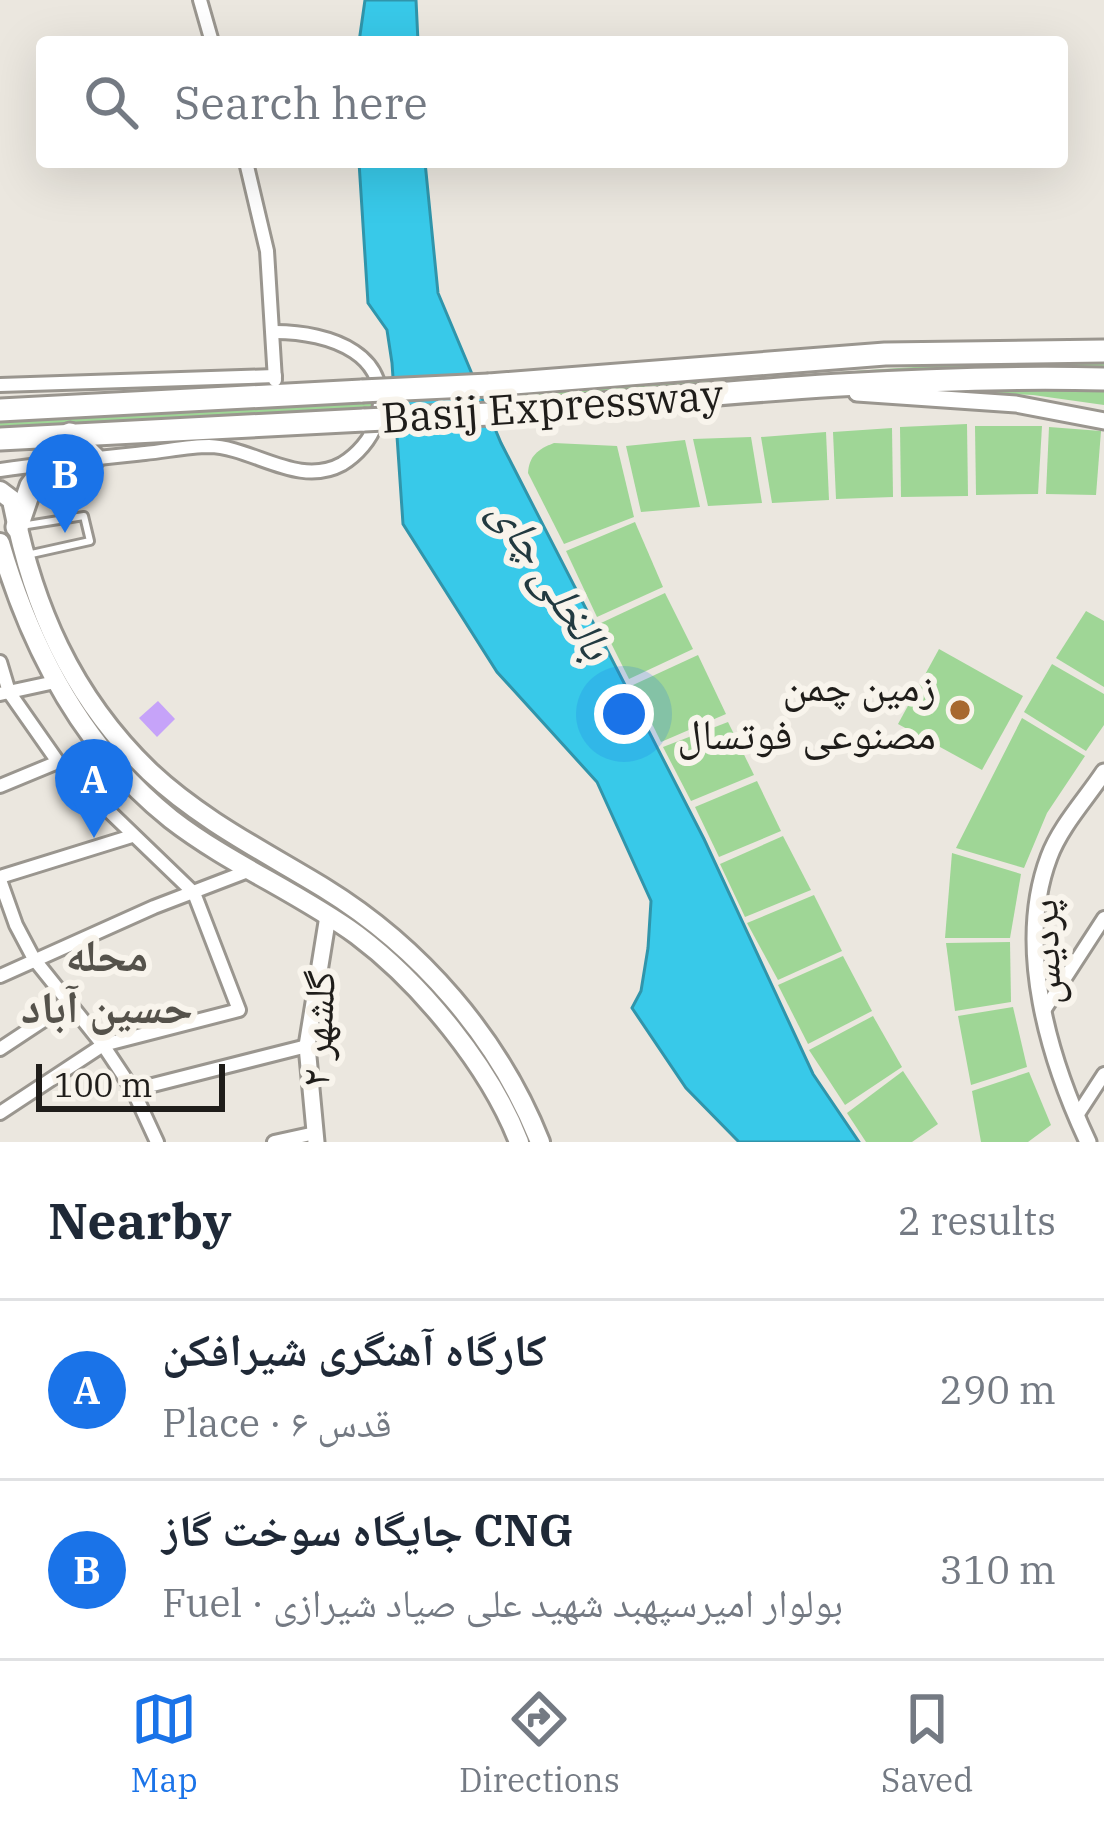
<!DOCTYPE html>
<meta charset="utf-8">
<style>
:root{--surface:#fff;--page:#f2f2f3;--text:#1f2937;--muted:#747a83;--line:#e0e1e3;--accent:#1a73e8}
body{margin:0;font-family:"IBM Plex Serif","Noto Naskh Arabic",serif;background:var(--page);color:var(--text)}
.scale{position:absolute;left:36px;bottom:30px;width:189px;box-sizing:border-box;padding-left:12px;border:6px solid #1f1d1a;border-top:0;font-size:33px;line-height:42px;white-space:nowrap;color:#1f1d1a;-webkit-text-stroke:9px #f8f4ec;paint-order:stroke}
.you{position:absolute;left:624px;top:714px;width:42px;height:42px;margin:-30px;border:9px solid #fff;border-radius:50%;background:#1a73e8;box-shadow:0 0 0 18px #1a73e833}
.badge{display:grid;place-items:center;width:78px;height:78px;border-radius:50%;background:var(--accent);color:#fff;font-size:39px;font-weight:700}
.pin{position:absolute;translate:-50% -99px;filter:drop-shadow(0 3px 6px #0008)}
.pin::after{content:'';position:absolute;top:63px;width:42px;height:36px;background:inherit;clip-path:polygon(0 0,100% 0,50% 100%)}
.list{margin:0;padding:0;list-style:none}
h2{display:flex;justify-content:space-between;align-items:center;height:156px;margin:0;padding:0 48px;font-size:51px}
h2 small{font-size:39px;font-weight:400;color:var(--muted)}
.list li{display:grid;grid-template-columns:78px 1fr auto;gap:36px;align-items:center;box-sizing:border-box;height:180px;padding:0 48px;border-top:3px solid var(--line)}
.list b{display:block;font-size:45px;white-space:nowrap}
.list p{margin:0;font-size:39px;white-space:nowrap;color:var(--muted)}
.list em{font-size:39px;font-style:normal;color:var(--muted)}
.icon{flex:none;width:66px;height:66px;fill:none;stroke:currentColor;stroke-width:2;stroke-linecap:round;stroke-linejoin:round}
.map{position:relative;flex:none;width:1104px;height:1142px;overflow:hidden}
.search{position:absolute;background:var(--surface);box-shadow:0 12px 48px #0002;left:36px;right:36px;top:36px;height:132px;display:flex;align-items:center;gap:30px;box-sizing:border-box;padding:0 42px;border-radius:12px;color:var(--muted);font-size:45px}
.sheet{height:516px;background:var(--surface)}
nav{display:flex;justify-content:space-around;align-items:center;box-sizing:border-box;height:168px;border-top:3px solid var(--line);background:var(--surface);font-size:33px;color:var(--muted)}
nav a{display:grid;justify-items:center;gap:6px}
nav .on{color:var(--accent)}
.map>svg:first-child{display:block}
.green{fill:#9fd696}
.water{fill:#38c9e9;stroke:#3095ab;stroke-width:3}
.building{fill:#c6a3f9}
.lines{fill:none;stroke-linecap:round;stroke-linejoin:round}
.service-casing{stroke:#9a968f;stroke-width:12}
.minor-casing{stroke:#9a968f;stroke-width:18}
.tertiary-casing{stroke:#9a968f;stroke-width:21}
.secondary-casing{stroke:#9a968f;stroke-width:24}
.trunk-casing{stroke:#9a968f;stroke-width:27}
.service{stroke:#fff;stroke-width:6}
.minor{stroke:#fff;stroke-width:12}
.tertiary{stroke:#fff;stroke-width:15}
.secondary{stroke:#fff;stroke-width:18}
.trunk{stroke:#fff;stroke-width:21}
.trunk-bridge-casing{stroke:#9a968f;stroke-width:27;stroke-linecap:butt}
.trunk-bridge{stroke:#fff;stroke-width:21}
.poi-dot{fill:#a7682f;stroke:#f8f4ec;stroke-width:4.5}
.labels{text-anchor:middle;stroke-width:12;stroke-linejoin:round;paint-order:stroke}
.street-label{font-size:42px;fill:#1f1d1a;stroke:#f8f4ec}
.poi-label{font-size:42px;fill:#1f1d1a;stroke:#f8f4ec;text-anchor:end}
.water-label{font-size:45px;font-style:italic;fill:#223a40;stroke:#f8f4ec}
.neighbourhood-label{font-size:45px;font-weight:bold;fill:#55524b;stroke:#f8f4ec}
</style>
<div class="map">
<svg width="1104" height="1142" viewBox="0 0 1104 1142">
<rect width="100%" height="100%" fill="#ebe7df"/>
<g class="green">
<polygon points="1003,361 1104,361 1104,368 932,371 459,406 0,428 0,421 487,396"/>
<polygon points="1104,387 1104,405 1033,395 934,390"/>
<polygon points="967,424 968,496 901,497 900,427"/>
<polygon points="975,426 1042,426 1038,494 976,495"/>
<polygon points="1049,427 1101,431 1096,495 1046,494"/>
<polygon points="892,428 893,497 836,499 833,432"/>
<polygon points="826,432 829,500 772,503 761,437"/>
<polygon points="751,437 762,503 708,506 693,439"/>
<polygon points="685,440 700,507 641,512 626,446"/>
<path d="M554,443l63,3 17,71 -70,27 -36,-71c1,-17 10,-24 26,-30z"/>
<polygon points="635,522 663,587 597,617 566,551"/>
<polygon points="665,593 693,649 629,679 601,623"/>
<polygon points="1086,611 1104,621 1104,687 1056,658"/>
<polygon points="939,649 1023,696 982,770 898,724"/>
<polygon points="698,655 726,714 661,742 633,685"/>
<polygon points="1052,664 1104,694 1104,725 1086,751 1024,712"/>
<polygon points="1022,718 1085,756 1047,813 1024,868 956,848"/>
<polygon points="728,722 754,775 691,801 663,747"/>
<polygon points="757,781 781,831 719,857 695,807"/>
<polygon points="783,836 811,890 745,917 720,864"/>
<polygon points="952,853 1021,874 1010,938 945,938"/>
<polygon points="814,895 842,951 778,980 747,923"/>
<polygon points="1010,942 1011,1002 955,1011 946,943"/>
<polygon points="843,956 872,1011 808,1044 778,985"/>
<polygon points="1013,1007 1027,1067 971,1085 958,1016"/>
<polygon points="873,1016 902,1067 845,1105 809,1050"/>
<polygon points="903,1071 938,1124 912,1142 866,1142 847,1113"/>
<polygon points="1029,1072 1051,1125 1028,1142 981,1142 972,1091"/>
</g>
<g class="water">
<polygon points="365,0 416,0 418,42 359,42"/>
<polygon points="359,162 425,162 438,293 501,443 704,839 813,1074 859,1142 739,1142 686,1088 632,1008 641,991 648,948 651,901 597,782 497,672 403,524 392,363 387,330 368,303"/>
</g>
<polygon class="building" points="158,701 175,719 157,737 139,718"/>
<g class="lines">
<g class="service-casing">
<polyline id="service" points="21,526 84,516 90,541 27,555"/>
</g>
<g class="minor-casing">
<g id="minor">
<polyline points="200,0 212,42"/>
<polyline points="246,162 267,251 275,380"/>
<polyline points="0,385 275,376"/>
<path d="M0,470c48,-7 97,-12 145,-17 21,-2 43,-7 64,-7 44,1 89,42 133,18 15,-9 29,-25 34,-41 22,-69 -47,-91 -101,-91"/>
<polyline points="0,662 9,692 58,762 194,893 239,1010 103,1045 0,1113"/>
<polyline points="0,694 55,682"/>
<polyline points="0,786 58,762"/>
<polyline points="0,877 132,836"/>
<polyline points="0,880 16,925 34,959 103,1045 133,1090 157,1142"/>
<polyline points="0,976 154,907 248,871"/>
<polyline points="1043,1012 1104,918"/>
<polyline points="0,1049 71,1002"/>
<polyline points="133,1090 307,1046"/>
<polyline points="1076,1117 1104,1074"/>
<polyline points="274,1142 315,1133"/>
</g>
</g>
<g class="tertiary-casing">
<g id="tertiary">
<polyline points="857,393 1016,404 1104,421"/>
<polyline points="316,1142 307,1046 328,916"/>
<path d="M1088,1142c-39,-83 -73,-195 -39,-285 11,-30 37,-58 55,-85"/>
</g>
</g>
<g class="secondary-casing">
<g id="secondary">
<path d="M0,491l12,9c20,105 59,196 138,272 51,48 115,80 174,116 96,59 175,150 216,254"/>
<path d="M0,543c31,106 83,206 171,276 58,45 127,73 186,116 64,48 133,132 162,207"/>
</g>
</g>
<g class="trunk-casing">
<g id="trunk">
<polyline points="489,385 885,354 1104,351"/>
<polyline points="0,410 362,391"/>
<path d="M490,414c204,-18 409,-40 614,-35"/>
<polyline points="0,439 364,420"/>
<polyline points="17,527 31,486 70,434 94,458"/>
</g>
</g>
<use href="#service" class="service"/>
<use href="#minor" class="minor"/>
<use href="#tertiary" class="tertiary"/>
<use href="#secondary" class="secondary"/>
<use href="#trunk" class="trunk"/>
<g class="trunk-bridge-casing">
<g id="trunk-bridge">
<polyline points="362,391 489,385"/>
<polyline points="364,420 490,414"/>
</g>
</g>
<use href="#trunk-bridge" class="trunk-bridge"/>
</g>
<circle class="poi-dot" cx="960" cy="710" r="12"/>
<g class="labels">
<g class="street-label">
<text transform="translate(552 406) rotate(-4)" y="15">Basij Expressway</text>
<text transform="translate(1044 952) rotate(-92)" y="15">پردیس</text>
<text transform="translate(317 1029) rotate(-87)" y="15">گلشهر ۲</text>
</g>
<g class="poi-label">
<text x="936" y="701">زمین چمن<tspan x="936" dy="48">مصنوعی فوتسال</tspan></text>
</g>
<g class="water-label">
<text transform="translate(552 578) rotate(57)" y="16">بالخلی چای</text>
</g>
<g class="neighbourhood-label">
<text x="107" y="971">محله<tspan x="107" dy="52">حسین آباد</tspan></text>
</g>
</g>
</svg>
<div class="scale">100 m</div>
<div class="you"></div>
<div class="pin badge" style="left:94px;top:838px">A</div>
<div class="pin badge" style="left:65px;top:533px">B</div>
<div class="search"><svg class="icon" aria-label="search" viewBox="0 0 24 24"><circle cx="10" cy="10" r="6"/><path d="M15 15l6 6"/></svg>Search here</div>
</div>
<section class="sheet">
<h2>Nearby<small>2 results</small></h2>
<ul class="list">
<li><span class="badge">A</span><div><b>کارگاه آهنگری شیرافکن</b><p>Place · قدس ۶</p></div><em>290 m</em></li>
<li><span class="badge">B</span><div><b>جایگاه سوخت گاز CNG</b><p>Fuel · بولوار امیرسپهبد شهید علی صیاد شیرازی</p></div><em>310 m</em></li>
</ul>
</section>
<nav>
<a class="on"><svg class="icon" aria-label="map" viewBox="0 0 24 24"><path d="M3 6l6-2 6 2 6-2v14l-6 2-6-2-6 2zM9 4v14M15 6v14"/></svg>Map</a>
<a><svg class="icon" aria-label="directions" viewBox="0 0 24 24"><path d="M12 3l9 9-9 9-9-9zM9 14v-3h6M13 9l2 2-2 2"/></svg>Directions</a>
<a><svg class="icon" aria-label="saved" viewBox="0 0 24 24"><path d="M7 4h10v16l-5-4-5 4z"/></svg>Saved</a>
</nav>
